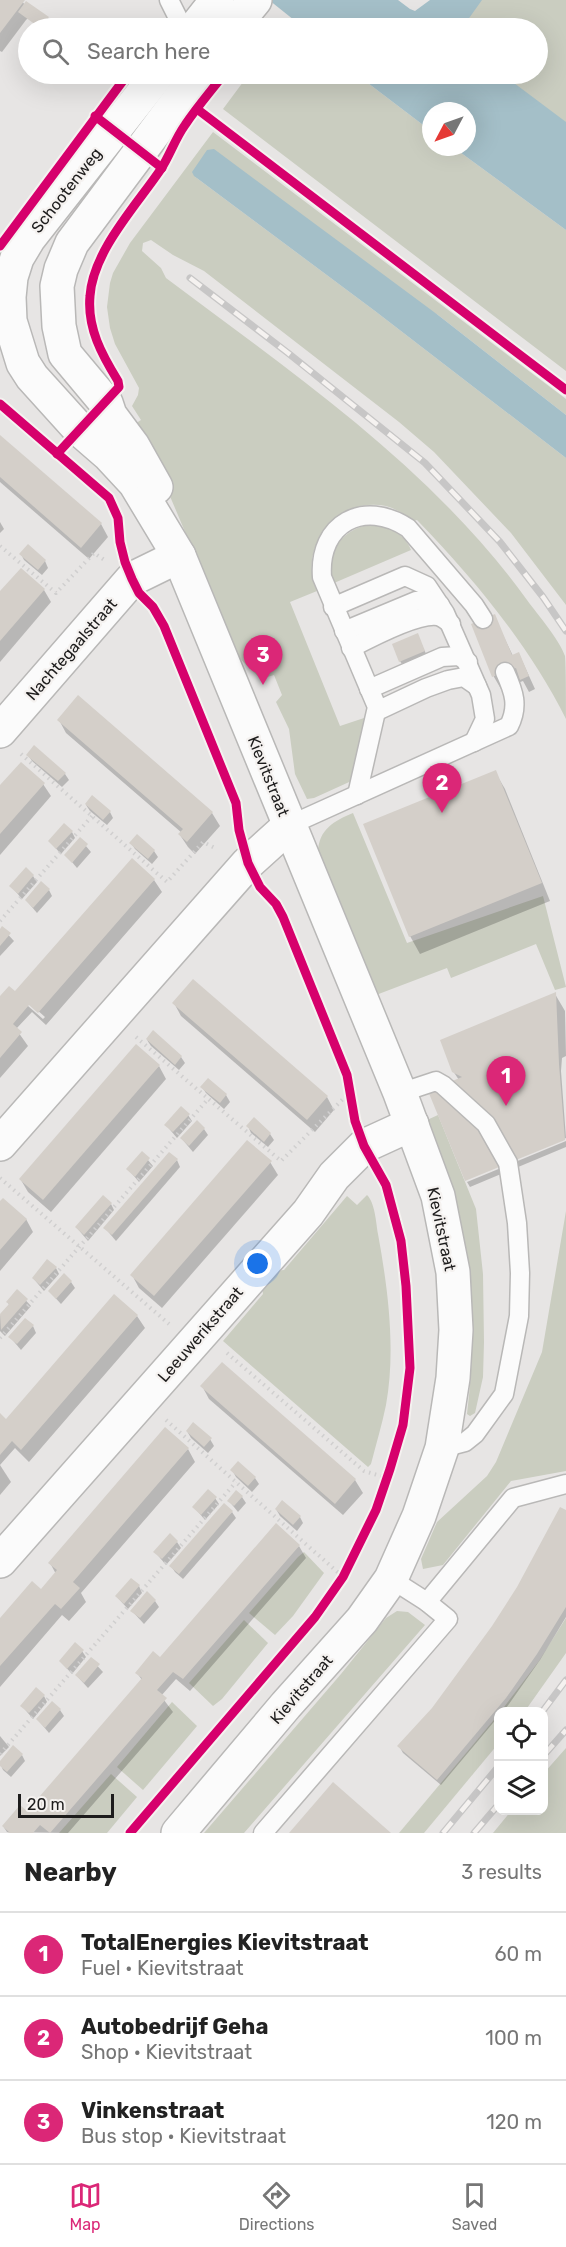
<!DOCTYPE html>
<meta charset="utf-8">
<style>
:root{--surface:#fff;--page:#f6f6f6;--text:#222;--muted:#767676;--line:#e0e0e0;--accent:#db2777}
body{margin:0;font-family:Rubik,sans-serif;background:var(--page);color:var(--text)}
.controls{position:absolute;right:18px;bottom:18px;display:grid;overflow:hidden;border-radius:12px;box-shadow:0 6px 24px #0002}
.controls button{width:54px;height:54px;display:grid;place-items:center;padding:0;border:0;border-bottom:2px solid var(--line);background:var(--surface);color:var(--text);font:30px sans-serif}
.compass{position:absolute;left:422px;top:102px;width:54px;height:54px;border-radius:50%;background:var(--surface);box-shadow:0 6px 24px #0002;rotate:229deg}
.scale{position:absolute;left:18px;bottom:15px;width:96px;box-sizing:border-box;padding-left:6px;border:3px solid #1d1c1c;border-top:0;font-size:16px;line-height:21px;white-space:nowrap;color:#1d1c1c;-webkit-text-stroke:4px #f5f2f0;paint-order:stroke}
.you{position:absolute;left:258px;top:1264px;width:21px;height:21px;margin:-15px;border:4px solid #fff;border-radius:50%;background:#1a73e8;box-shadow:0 0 0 9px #1a73e833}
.badge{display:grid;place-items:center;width:39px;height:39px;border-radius:50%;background:var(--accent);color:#fff;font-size:20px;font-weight:700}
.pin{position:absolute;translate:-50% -50px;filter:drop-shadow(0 2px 3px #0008)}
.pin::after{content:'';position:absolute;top:32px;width:21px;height:18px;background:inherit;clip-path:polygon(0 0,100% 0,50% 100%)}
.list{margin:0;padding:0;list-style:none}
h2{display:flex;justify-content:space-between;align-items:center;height:78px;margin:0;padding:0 24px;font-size:26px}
h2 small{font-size:20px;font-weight:400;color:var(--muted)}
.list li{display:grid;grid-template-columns:39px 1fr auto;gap:18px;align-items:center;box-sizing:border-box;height:84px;padding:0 24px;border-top:2px solid var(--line)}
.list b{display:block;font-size:22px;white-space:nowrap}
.list p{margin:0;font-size:20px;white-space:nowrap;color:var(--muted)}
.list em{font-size:20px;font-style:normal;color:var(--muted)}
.icon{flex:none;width:33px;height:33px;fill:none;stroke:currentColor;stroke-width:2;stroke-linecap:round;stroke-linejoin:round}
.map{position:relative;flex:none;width:566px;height:1833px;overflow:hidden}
.search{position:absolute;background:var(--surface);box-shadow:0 6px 24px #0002;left:18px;right:18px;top:18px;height:66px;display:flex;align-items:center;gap:15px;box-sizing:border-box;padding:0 21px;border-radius:33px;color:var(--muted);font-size:22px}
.sheet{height:330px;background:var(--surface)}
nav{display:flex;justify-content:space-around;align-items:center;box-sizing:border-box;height:84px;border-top:2px solid var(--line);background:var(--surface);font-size:16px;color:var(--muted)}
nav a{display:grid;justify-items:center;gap:3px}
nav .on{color:var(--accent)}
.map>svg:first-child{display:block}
.green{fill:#cacdc0}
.water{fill:#a4bfc8}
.shadow{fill:#0003;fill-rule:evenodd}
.building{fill:#d4cfc9}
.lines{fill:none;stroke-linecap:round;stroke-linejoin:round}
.lane-casing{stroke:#b9b8b7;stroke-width:21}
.street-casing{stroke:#b9b8b7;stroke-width:36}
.secondary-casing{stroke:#b9b8b7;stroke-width:36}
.path{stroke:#d0cfcf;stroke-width:4;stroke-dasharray:1.5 4.5;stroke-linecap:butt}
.lane{stroke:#fbfbfb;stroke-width:18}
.street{stroke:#fbfbfb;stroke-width:33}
.secondary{stroke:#fbfbfb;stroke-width:33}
.rail-casing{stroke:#c7c6c6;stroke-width:7}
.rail{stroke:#f5f2f0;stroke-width:4.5;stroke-dasharray:14;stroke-linecap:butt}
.cycleway-casing{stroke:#f5f2f0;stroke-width:13}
.cycleway{stroke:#d6006c;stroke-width:9}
.labels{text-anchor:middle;stroke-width:4.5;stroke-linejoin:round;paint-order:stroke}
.street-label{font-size:16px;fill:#1d1c1c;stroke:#f5f2f0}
</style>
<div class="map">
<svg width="566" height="1833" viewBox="0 0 566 1833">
<rect width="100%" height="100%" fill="#e7e5e4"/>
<g class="green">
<polygon points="443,0 566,0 566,158 455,74 538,74 538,28 422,28"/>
<polygon points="249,74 356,74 431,131 431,147 453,147 566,230 566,371 223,109"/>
<path d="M213,132l353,267v16l-128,-100 -244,-139 181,135 191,147v147l-55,-72 -77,-81 -35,-30 -195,-151 -31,-16 -22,-15 -8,3 -1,8 19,17 5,10c129,97 266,190 361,322 11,15 32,39 38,56 1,11 1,49 1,63 -37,-74 -92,-140 -149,-199l-3,1c-9,-6 -17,-12 -28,-15 -49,-10 -89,41 -69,85l-27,11 50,124 27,-9 -9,61 -44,20 -7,1 -12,-25 -6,-45 -13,-27 6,-7 -8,-20 -13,4 -23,-22 -77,-182 -28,-50 8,-5 -9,-14 6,-11 1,-7 -24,-44 -5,-16 -3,-21 3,-24 3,-10 17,-30z"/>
<path d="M373,524c17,4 31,9 38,26l-77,33c-12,-30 10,-56 39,-59z"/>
<path d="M353,813l54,130 136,-47 23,91 -11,3 -19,-46 -85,34 -4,-10 -71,27 -58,-143c1,-23 16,-31 35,-39z"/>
<path d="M438,1115l38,94 7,65 1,68 -1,35 -8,36 -5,3 -3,-2c13,-106 2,-196 -40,-294z"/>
<path d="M367,1195c8,8 9,27 11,39 10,55 18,116 8,171 -4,20 -10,39 -15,59l-3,3 -145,-126 40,-47 -2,-16 5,-6 18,-2 63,-74 10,9z"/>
<polygon points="566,1211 566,1471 511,1481 443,1565 423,1569 421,1559 437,1522 487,1476 496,1462 542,1352"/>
<polygon points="304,1552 324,1573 293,1616 275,1635 249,1613 298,1557"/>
<polygon points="397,1611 408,1612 425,1625 244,1833 204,1833 341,1674 386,1618"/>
<polygon points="566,1618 566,1653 525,1711 501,1711 539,1661"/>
<polygon points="244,1620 268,1643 222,1699 213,1706 189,1683"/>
<polygon points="172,1702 197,1726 143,1790 117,1767"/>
<polygon points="498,1715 498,1744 424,1833 399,1833"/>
<polygon points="566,1748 566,1833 493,1833 511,1811 544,1810 544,1773"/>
<polygon points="111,1774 137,1797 107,1833 59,1833"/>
</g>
<g class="water">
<polygon points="269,0 398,0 410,9 415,11 430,0 482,0 462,28 304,28"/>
<polygon points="356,74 502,74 566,122 566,230 453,147 467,147 467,111 431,111 431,131"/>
<polygon points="214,149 438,315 566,415 566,458 375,311 194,176 192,172 207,150"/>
</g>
<g class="shadow">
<polygon points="0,0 21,0 25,5 48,18 51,24 48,28 43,28 28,18 26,20 38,28 26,20 2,52 0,51"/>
<polygon points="0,437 101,524 108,537 89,559 0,482"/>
<polygon points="0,522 4,529 0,533"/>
<polygon points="21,554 45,561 48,568 42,575 24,560"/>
<polygon points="44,590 51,602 0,662 0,594"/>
<polygon points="494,616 513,656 519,654 535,689 529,692 523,681 501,689 494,677 473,625"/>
<polygon points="417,635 431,664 408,674 400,661"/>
<polygon points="78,697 212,813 220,826 195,854 188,847 180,835 182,833 66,733 59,720"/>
<polygon points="28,755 65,774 69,780 62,787 32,761"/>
<polygon points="495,772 505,789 550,901 420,954 410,936"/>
<polygon points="43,784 51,796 0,855 0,787"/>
<polygon points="86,805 110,812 113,818 107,825 90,811"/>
<polygon points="72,832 75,838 61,854 50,842"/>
<polygon points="137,836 154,851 158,857 152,864 135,849 131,843"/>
<polygon points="80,839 91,852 77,868 66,855"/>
<polygon points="33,876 37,882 22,899 11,886"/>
<path d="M154,880l8,12 -116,133 -14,-13 -16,17 12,17 -28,32v-80l15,-4zM26,1000l19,17 -2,2 -15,-13z"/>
<polygon points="49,890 52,896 37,913 26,900"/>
<polygon points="2,928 14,941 0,956 0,931"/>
<polygon points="555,994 565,1011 566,1056 562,1058 561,1071 566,1138 466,1179 459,1080 453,1071"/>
<polygon points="174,1003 327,1097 334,1110 315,1132 181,1016"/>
<polygon points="147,1040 181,1057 185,1063 179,1070 151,1046"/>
<polygon points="159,1066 166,1079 51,1212 28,1192 21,1180"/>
<polygon points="208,1080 226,1095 230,1102 224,1109 206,1093 202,1087"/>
<polygon points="188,1115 192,1121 177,1138 166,1125"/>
<polygon points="248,1126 270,1134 274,1140 268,1147 251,1133"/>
<polygon points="204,1129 208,1135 193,1152 182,1139"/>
<polygon points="566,1141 566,1147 470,1187 467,1182"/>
<polygon points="142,1153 153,1166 139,1182 128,1169"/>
<polygon points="177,1160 180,1167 116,1241 105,1228"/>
<polygon points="270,1162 278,1175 162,1308 139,1288 132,1275"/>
<polygon points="0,1204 26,1219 33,1232 0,1271"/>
<polygon points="111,1204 114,1210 88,1241 77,1228"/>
<polygon points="56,1268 59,1274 44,1291 33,1278"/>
<polygon points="71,1282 75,1288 61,1304 49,1291"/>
<polygon points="17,1291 31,1306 5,1336 0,1331 0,1316 9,1305 8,1302"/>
<polygon points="137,1316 145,1328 29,1462 15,1448 0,1465 0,1415 6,1421"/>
<polygon points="33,1326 36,1333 21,1350 10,1337"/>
<polygon points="222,1364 355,1480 363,1493 343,1515 209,1399 202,1386"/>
<polygon points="187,1431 210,1439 214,1446 208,1453 191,1438"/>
<polygon points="188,1449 195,1462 81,1593 86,1602 69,1621 62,1615 0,1687 0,1620 41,1591 56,1574 50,1563"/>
<polygon points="238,1463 255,1478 259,1484 252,1492 236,1477 232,1470"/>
<polygon points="0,1465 11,1482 0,1495"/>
<polygon points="242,1497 246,1503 238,1512 229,1501"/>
<polygon points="215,1498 219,1504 205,1520 194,1507"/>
<polygon points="276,1509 300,1517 303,1523 297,1531 280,1516"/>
<polygon points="232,1512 236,1518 183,1579 175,1572 171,1566"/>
<polygon points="566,1512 566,1617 540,1660 509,1704 503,1712 498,1712 498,1717 441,1785 403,1753 399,1746 433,1709 494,1627"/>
<polygon points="177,1542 181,1548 166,1565 155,1552"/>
<polygon points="299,1546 306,1558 190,1691 176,1679 161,1696 173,1712 68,1833 7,1832 3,1826 27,1813 142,1680 137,1673 160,1659"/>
<polygon points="139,1586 142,1593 128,1609 116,1596"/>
<polygon points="155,1601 159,1607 144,1624 132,1611"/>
<polygon points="82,1651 86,1657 72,1674 60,1661"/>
<polygon points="91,1659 103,1672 88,1688 76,1675"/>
<polygon points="44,1696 47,1702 33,1719 22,1706"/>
<polygon points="60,1710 64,1716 49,1733 38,1720"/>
<polygon points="0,1736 9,1747 0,1756"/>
<polygon points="22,1755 25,1761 11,1777 3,1770 0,1763"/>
</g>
<g class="building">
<polygon points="0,0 25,0 0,33"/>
<polygon points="26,1 49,17 40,28 18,12"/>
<polygon points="0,435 102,523 81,548 0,477"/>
<polygon points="28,544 46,560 38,570 19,554"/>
<polygon points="21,568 45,589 0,641 0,591"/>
<polygon points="495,614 512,655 519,652 529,676 520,680 516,668 492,677 471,624"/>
<polygon points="418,633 425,651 399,662 392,644"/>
<polygon points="78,695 213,812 187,842 178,834 183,829 57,720"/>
<polygon points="34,745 66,773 58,781 26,755"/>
<polygon points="21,762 45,783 0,834 0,785"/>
<polygon points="496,770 542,883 409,937 363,824"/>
<polygon points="92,795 111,811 103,820 85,804"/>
<polygon points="64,823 73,831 56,849 48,841"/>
<polygon points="137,834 155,850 148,859 129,843"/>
<polygon points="80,837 88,844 72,863 64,855"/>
<polygon points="132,858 155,879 38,1013 29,1005 13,1024 22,1032 0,1058 0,996 9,986 15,991"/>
<polygon points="26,867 34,875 18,894 9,886"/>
<polygon points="41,881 50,889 33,908 25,900"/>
<polygon points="2,926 11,933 0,946 0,929"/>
<polygon points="193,979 328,1096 307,1120 172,1003"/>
<polygon points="556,992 559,1064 565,1140 465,1181 428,1091 462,1077 452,1072 440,1040"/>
<polygon points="153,1030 182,1056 175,1065 146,1039"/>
<polygon points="136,1044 160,1065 43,1200 19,1179"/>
<polygon points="208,1078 227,1094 220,1103 200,1087"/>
<polygon points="181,1106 190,1114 173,1132 164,1125"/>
<polygon points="254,1117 271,1133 264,1142 246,1126"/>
<polygon points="197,1120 205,1128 189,1146 180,1138"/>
<polygon points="247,1140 272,1161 154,1296 130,1275"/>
<polygon points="142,1151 150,1158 135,1177 126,1169"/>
<polygon points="169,1152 178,1159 112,1235 103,1228"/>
<polygon points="103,1195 112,1203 84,1235 75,1227"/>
<polygon points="3,1198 27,1219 0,1250 0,1201"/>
<polygon points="47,1259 57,1267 40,1285 32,1278"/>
<polygon points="64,1273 72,1281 56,1299 48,1291"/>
<polygon points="17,1289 28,1299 1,1330 0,1314 9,1304 6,1302"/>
<polygon points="114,1294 138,1315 21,1450 12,1441 0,1455 0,1413 6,1419"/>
<polygon points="25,1318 34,1325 17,1344 8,1337"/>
<polygon points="222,1362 356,1479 335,1504 200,1386"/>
<polygon points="193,1422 212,1438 204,1447 186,1431"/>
<polygon points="165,1427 189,1448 73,1582 80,1588 61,1609 55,1604 0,1666 0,1618 32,1581 41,1589 57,1570 48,1563"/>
<polygon points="238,1461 256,1477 248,1486 230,1470"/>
<polygon points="208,1489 217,1497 201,1515 192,1507"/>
<polygon points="236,1490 243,1496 234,1506 227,1501"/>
<polygon points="282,1500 301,1516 293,1525 275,1509"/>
<polygon points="224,1503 233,1511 179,1574 169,1566"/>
<polygon points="560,1507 566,1510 566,1607 537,1654 506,1698 437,1780 397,1746 432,1708 492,1626 517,1587"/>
<polygon points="276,1523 300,1545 183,1679 173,1672 157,1690 167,1698 50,1833 40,1825 33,1833 7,1833 9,1832 2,1826 20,1805 27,1811 142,1678 135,1673 153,1651 160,1657"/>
<polygon points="170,1533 178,1541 162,1559 153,1552"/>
<polygon points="131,1578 140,1585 124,1604 115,1596"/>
<polygon points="147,1591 156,1600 140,1618 130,1611"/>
<polygon points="75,1642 84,1650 67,1669 59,1661"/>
<polygon points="91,1657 100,1664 84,1683 75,1675"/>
<polygon points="36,1687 45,1695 29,1713 20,1706"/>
<polygon points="52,1701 61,1709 45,1728 36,1719"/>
<polygon points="13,1745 23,1754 7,1772 0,1766 0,1761"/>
<polygon points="333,1782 391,1833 289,1833"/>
</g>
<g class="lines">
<g class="lane-casing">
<g id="lane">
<polyline points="169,0 183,28"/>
<polyline points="333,607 405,576 427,586 445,613 481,695 485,719 474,742"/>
<polyline points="344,631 416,601 429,600 440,605"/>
<path d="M351,648c19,-10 67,-35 87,-32 4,1 9,5 13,8"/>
<polyline points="369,689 442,657 459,656 468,662"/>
<polyline points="377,711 426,688 448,680 464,677 477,686"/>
<path d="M357,795l20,-88 -55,-130c-4,-54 42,-78 86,-49l66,77 9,14"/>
<path d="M290,825l219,-99c10,-20 5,-34 -4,-54"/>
<polyline points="400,1093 436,1081 443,1085 486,1124 508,1163 517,1223 520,1273 519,1316 504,1394 475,1434 465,1442 442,1448"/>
<polyline points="427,1602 513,1498 566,1484"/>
<polyline points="263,1833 448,1619 427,1602 391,1579"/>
</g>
</g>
<g class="street-casing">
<g id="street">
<polyline points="0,731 132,579 179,556"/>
<polyline points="0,1144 248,863 290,825"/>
<polyline points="0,1561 308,1213 334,1176 364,1146 412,1124"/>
</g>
</g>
<g class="secondary-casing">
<g id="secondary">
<polyline points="195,28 217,0"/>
<polyline points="232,28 255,0"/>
<polyline points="158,74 29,238 17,258 11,277 9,297 10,321 23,363 32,377 79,429 109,455 135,483 179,556 400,1093 438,1196 453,1272 456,1330 453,1378 442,1448 419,1516 391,1579 362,1620 286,1705 178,1833"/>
<polyline points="156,487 133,446 110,415 106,403 65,354 59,326 57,286 61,269 72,243 198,74"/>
</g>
</g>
<g class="path">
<polyline points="0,546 56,593 94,553 106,561"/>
<polyline points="21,754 167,882 203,842 217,849"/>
<polyline points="0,921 92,816"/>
<polyline points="136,1037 281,1161 351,1091"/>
<polyline points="0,1178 169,1324"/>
<polyline points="0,1338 208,1099"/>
<polyline points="227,1353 364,1471 387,1478"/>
<polyline points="166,1420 343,1577"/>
<polyline points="0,1754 236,1482"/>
</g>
<use href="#lane" class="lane"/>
<use href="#street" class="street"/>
<use href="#secondary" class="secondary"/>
<g class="rail-casing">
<g id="rail">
<polyline points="190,278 288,353 425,463 500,542 543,597 566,631"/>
<polyline points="542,1712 566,1680"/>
<polyline points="544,1755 566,1730"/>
<polyline points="443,1833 498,1767"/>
<polyline points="474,1833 498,1805"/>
</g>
</g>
<use href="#rail" class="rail"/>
<g class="cycleway-casing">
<g id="cycleway">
<polyline points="197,109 566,390"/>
<polyline points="95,116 162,168"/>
<polyline points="0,246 128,74"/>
<polyline points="0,404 109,498 118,518 120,542 125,562 132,579 139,593 153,607 164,626 236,803 239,830 248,863 260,887 276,904 283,917 347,1075 355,1121 364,1146 386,1185 401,1241 406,1286 410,1368 403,1425 390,1469 376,1510 343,1577 315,1617 130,1833"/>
<path d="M57,454l62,-67 -1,-6c-16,-26 -31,-53 -28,-85 3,-45 46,-90 71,-127 9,-14 14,-30 24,-44 12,-18 26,-34 39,-51"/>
</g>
</g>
<use href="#cycleway" class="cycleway"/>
</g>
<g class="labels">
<g class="street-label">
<text transform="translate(66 190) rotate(-52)" y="6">Schootenweg</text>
<text transform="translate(71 649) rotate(-49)" y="6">Nachtegaalstraat</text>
<text transform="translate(269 776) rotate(68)" y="6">Kievitstraat</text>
<text transform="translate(442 1229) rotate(78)" y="6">Kievitstraat</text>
<text transform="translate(200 1334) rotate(-49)" y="6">Leeuwerikstraat</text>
<text transform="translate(301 1689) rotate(-49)" y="6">Kievitstraat</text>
</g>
</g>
</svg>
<div class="controls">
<button><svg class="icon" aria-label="locate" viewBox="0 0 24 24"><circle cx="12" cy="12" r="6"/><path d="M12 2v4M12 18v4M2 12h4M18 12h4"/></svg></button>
<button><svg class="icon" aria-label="layers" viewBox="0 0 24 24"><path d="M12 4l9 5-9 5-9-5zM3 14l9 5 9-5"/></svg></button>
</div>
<svg class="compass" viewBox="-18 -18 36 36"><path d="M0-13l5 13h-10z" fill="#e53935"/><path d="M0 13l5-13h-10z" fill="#767676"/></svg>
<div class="scale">20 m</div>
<div class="you"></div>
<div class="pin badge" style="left:506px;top:1106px">1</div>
<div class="pin badge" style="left:442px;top:813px">2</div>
<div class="pin badge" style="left:263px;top:685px">3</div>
<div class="search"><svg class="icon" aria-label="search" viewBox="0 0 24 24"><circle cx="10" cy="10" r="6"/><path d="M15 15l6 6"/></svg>Search here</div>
</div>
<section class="sheet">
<h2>Nearby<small>3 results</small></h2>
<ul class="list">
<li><span class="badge">1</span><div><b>TotalEnergies Kievitstraat</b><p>Fuel · Kievitstraat</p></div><em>60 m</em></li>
<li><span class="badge">2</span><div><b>Autobedrijf Geha</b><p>Shop · Kievitstraat</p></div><em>100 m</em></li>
<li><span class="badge">3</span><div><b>Vinkenstraat</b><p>Bus stop · Kievitstraat</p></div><em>120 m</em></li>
</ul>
</section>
<nav>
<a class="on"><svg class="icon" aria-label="map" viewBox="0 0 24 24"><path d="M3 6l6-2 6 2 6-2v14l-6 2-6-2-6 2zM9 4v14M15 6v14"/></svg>Map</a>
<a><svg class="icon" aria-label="directions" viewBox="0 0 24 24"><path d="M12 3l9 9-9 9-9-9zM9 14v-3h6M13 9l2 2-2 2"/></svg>Directions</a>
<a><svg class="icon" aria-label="saved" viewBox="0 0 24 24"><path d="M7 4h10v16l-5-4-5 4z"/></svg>Saved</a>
</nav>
